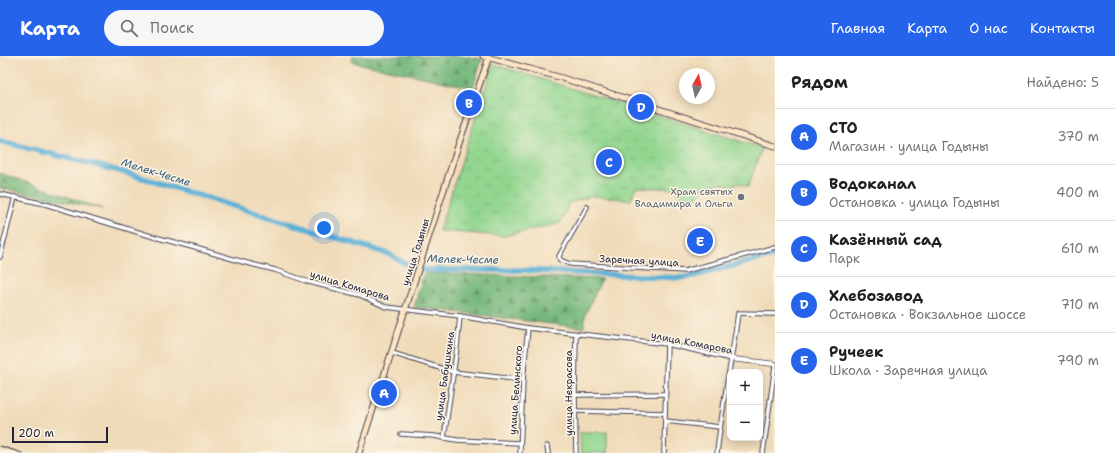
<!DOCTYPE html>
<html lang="ru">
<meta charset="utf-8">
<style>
:root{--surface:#fff;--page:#f6f6f6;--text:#202124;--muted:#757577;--line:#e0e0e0;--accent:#2563eb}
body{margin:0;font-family:"Shantell Sans",sans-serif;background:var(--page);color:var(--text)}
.controls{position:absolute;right:12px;bottom:12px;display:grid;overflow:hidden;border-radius:8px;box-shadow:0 2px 10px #0003}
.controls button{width:36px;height:36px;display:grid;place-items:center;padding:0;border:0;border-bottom:1px solid var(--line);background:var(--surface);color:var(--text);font:20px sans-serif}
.compass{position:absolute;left:679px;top:12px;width:36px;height:36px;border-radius:50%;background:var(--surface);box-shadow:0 2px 10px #0003;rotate:8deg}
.scale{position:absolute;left:12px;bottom:10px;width:96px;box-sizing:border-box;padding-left:4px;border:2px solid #22223b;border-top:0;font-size:11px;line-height:14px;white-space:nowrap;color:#22223b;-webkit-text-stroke:3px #fcf5e5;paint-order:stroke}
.you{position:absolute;left:324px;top:172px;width:14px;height:14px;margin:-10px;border:3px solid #fff;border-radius:50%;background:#1a73e8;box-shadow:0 0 0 6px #1a73e833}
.badge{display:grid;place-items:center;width:26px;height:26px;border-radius:50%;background:var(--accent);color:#fff;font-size:13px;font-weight:700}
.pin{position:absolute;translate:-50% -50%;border:2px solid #fff;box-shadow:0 1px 4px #0006}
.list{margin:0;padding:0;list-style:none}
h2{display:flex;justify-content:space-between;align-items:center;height:52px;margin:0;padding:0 16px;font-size:17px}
h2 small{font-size:13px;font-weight:400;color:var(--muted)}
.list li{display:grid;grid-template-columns:26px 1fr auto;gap:12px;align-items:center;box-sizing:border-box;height:56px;padding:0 16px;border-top:1px solid var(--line)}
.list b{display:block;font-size:15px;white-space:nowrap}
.list p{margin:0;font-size:13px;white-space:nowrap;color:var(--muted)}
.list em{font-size:13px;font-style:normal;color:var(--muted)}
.icon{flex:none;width:22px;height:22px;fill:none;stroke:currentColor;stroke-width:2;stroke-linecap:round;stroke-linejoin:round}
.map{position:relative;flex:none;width:775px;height:397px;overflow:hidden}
header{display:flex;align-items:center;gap:24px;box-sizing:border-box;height:56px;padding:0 20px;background:var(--accent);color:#fff}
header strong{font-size:19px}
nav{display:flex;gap:22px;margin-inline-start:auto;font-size:14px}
.search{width:280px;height:36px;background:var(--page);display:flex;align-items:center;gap:10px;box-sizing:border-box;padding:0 14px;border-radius:22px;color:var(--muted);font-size:15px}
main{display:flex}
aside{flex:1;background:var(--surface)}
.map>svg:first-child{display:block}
.forest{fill:url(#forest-firs);stroke:#4c6c5a}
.park{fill:url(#park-crowns);stroke:#5a7c65}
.garden{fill:#92d68f;stroke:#5a7c65}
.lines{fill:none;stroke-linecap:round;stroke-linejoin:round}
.river{stroke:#59afd6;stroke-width:5.5}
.minor-casing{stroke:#413e4e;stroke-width:5.5}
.tertiary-casing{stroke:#413e4e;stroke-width:6}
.secondary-casing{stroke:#413e4e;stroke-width:7}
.minor{stroke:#fff;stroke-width:3.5}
.tertiary{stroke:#fff;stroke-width:4.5}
.secondary{stroke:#fde5c5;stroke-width:5}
.rail{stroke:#22223b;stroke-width:1}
.worship-dot{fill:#6b7280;stroke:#fcf5e5;stroke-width:1.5}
.labels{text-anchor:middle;stroke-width:3;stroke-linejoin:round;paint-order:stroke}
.worship-label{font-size:10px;fill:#5b616d;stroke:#fcf5e5;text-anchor:end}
.street-label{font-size:10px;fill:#22223b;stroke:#fcf5e5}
.water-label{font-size:11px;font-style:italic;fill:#385a79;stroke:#fcf5e5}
</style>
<header>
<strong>Карта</strong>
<div class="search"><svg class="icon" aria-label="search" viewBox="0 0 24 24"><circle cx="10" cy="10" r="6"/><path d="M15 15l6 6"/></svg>Поиск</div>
<nav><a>Главная</a><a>Карта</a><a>О нас</a><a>Контакты</a></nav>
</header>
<main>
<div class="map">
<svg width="775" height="397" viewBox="0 0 775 397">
<defs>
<pattern id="forest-firs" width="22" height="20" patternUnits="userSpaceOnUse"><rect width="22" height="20" fill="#75b77a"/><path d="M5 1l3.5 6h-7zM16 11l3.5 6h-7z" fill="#609465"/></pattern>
<pattern id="park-crowns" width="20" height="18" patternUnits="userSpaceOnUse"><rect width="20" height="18" fill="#92d68f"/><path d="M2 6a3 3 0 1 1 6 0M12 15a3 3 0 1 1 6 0" fill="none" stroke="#7eb77c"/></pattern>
</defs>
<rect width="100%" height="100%" fill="#fcf5e5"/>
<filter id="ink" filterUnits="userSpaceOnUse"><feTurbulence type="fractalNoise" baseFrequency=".025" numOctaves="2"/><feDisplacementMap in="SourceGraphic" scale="8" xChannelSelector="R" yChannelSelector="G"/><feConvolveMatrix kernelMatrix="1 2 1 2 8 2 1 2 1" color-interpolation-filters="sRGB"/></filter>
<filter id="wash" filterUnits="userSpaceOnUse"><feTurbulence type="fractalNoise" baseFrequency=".012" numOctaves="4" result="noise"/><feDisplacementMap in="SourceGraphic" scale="16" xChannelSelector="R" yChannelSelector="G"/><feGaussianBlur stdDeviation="0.9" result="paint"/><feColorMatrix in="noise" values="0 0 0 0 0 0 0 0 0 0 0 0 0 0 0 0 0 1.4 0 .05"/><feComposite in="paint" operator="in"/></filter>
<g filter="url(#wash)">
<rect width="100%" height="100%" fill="#f0dbb9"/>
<g class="forest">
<polygon points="353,0 464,0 482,3 473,32 352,6"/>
<polygon points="0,117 103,153 0,132"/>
<polygon points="424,217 602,223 585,259 584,272 414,251"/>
</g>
<polygon class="park" points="493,8 762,92 748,131 739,127 732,129 718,127 703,132 697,141 679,142 678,133 636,131 631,144 592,140 569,147 561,167 504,180 439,175"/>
<polygon class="garden" points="580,376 607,376 607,397 581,397"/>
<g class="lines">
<path class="river" d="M0,85l123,31 266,82c14,9 21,12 37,16h95l159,8 13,-2 82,-21"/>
</g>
</g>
<g filter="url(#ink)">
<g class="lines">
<g class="minor-casing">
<g id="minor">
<polyline points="0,138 45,148 151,180 192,191 243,206 275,214 309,226 360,239 386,251 460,260 528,272 667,288 732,303"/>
<polyline points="587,151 559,200 560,204 570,208 685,215 775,191"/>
<polyline points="0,201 15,141"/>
<polyline points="576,278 575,339 576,397"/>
<polyline points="392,297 453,316 523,324"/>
<polyline points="575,339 665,338"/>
<polyline points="576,355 665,357"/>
<polyline points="665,365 720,371"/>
<polyline points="401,378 434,380 457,384 520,387"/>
<polyline points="444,382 457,291 460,260"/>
<polyline points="547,390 548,397"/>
<polyline points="520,397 523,324 528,272"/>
<polyline points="664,397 667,288"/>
<path d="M717,397c5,-47 15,-93 21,-140l37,1"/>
<polyline points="763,397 775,310"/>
</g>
</g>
<g class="tertiary-casing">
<polyline id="tertiary" points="732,303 775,308"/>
</g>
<g class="secondary-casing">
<g id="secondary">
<polyline points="483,0 562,22 775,90"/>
<polyline points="359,397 457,93 489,1"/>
</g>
</g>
<use href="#minor" class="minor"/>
<use href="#tertiary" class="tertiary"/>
<use href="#secondary" class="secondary"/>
<polyline class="rail" points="0,390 22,397"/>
</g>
</g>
<circle class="worship-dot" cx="741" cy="141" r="4"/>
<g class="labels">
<g class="worship-label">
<text x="733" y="139">Храм святых<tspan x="733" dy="12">Владимира и Ольги</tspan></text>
</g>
<g class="street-label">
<text transform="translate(415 196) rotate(-72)" y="4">улица Годыны</text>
<text transform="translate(639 204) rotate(3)" y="4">Заречная улица</text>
<text transform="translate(350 229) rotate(17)" y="4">улица Комарова</text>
<text transform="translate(692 286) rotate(11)" y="4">улица Комарова</text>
<text transform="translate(444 320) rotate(-82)" y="4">улица Бабушкина</text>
<text transform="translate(515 334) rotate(-86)" y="4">улица Белинского</text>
<text transform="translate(568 337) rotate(-90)" y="4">улица Некрасова</text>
</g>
<g class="water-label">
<text transform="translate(156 116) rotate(17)" y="4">Мелек-Чесме</text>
<text transform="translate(463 203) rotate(1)" y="4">Мелек-Чесме</text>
</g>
</g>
</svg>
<div class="controls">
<button>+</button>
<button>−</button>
</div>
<svg class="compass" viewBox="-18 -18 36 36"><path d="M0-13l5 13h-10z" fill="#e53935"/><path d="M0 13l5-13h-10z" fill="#757577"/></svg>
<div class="scale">200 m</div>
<div class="you"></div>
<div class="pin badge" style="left:384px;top:337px">A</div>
<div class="pin badge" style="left:469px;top:47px">B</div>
<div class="pin badge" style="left:609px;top:106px">C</div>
<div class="pin badge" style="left:641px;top:51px">D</div>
<div class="pin badge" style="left:700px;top:185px">E</div>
</div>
<aside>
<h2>Рядом<small>Найдено: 5</small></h2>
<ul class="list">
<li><span class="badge">A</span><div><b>СТО</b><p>Магазин · улица Годыны</p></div><em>370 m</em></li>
<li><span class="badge">B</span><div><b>Водоканал</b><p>Остановка · улица Годыны</p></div><em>400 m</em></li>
<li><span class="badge">C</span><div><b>Казённый сад</b><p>Парк</p></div><em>610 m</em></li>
<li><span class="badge">D</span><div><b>Хлебозавод</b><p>Остановка · Вокзальное шоссе</p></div><em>710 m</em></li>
<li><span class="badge">E</span><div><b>Ручеек</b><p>Школа · Заречная улица</p></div><em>790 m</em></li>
</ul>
</aside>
</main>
